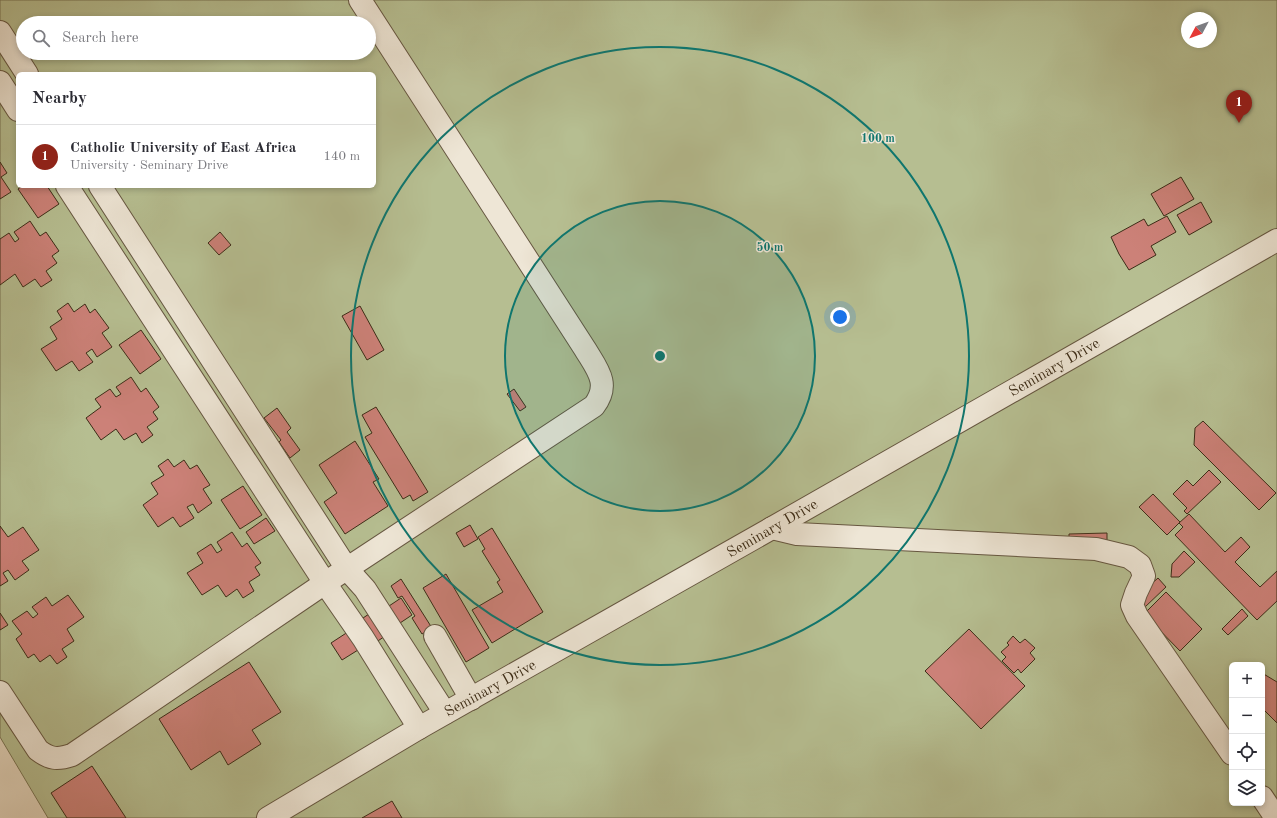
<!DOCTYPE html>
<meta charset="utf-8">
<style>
:root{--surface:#fff;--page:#f2f2f3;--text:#2b2b33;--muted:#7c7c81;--line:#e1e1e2;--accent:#8f2418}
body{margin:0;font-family:"Old Standard TT",serif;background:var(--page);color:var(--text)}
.controls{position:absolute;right:12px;bottom:12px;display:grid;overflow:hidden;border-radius:6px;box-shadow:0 2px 6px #0003}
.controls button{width:36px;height:36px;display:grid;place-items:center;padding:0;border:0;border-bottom:1px solid var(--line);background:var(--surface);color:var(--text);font:20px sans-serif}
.compass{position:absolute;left:1181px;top:12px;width:36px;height:36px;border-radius:50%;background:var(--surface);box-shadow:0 2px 6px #0003;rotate:229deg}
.you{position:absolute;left:840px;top:317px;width:14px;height:14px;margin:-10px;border:3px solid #fff;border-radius:50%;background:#1a73e8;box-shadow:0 0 0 6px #1a73e833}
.badge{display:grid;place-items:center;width:26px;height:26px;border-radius:50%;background:var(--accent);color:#fff;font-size:13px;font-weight:700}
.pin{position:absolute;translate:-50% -33px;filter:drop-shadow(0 1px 2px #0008)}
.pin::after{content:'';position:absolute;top:21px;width:14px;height:12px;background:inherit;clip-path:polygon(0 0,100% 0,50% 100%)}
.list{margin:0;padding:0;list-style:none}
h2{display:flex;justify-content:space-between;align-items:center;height:52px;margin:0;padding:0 16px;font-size:17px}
h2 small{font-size:13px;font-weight:400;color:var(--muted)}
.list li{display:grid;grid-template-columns:26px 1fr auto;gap:12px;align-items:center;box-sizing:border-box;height:64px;padding:0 16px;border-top:1px solid var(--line)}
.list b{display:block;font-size:15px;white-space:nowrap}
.list p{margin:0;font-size:13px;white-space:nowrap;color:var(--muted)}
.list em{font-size:13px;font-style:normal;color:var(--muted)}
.icon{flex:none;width:22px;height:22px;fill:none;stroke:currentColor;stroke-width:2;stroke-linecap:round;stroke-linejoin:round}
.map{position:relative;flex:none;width:1277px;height:818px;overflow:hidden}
.search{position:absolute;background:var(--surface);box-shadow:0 2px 6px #0003;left:16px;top:16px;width:360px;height:44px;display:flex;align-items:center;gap:10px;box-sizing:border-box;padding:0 14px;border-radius:22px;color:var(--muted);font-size:15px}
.panel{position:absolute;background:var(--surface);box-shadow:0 2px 6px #0003;left:16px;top:72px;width:360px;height:116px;border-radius:6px}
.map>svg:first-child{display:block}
.green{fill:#b6be91;stroke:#797554;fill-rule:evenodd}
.building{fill:#cc8178;stroke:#3c2c17}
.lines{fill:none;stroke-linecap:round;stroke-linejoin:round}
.minor-casing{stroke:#665741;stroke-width:24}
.minor{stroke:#eee6d6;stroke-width:22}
.ring{fill:none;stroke:#0f766e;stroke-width:2}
.labels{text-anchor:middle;stroke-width:3;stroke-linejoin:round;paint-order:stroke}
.street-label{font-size:15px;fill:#3c2c17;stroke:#eee6d6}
.centre{fill:#0f766e;stroke:#eee6d6;stroke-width:2}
.ring-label{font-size:12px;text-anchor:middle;font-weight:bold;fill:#0f766e;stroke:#eee6d6;stroke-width:3;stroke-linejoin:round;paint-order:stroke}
</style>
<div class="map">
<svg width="1277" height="818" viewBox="0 0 1277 818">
<rect width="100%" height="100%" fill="#e5d8c0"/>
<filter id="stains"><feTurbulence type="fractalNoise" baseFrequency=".005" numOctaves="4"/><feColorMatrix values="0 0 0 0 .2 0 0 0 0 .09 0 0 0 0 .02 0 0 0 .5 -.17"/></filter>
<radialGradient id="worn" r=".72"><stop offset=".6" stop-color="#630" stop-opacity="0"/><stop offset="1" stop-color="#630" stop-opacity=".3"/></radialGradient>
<path class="green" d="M0,0h1277v818h-1229l-48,-81zM1187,18h24v24h-24zM23,23h346v30h-346zM18,74h356v112h-356zM1232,665h30v138h-30z"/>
<g class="building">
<polygon points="0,162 7,173 1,177 11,192 0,199"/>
<polygon points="1181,177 1194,199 1164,216 1151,194"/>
<polygon points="22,186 47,186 59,204 38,218 18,189"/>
<polygon points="1201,202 1212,222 1189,235 1177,215"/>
<polygon points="1167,216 1176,232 1151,246 1156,255 1129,270 1119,254 1111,237 1144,219 1148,226"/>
<polygon points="30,221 40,236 46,232 59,251 52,256 57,263 46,271 52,280 41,287 35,279 23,287 15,274 0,285 0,239 9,233 15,242 19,239 14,232"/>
<polygon points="220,232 231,245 219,255 208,243"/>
<polygon points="68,303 74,312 85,304 90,313 95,309 109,328 102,333 112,347 97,357 92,349 86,353 93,362 79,371 72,361 56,371 41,349 57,339 50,327 62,319 57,311"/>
<polygon points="360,306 384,350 367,360 342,316"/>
<polygon points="141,330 161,359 140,374 119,345"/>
<polygon points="131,377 141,392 146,388 159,407 153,412 158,419 147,427 153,435 142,443 136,433 124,440 116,429 101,440 86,418 101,407 95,399 110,389 116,397 121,394 116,387"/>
<polygon points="514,389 526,407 520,411 507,394"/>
<polygon points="376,407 428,492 413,501 410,495 403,499 365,437 372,433 362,415"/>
<polygon points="277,408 291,428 287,432 300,450 290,458 279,442 281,440 264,418"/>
<polygon points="1203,421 1276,493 1259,510 1194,445 1195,428"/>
<polygon points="355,441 379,479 373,482 388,506 345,534 324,502 337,493 319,465"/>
<polygon points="168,459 174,467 184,460 190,469 197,465 210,485 203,489 212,503 198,513 193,504 187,507 194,518 180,527 173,517 158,527 143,505 158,494 151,483 164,475 158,466"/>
<polygon points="1209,470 1221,482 1187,514 1184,511 1187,508 1173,494 1187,480 1193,486"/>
<polygon points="243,486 262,515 240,529 221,500"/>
<polygon points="1153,494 1180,522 1167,535 1139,507"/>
<polygon points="1189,514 1225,552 1241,537 1250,547 1235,562 1260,587 1277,571 1277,601 1257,620 1175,535 1183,527 1179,523"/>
<polygon points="266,518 275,531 254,544 246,532"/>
<polygon points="470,525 478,539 464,547 456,533"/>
<polygon points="0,526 8,537 23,527 39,550 22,561 29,570 15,580 8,570 3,573 8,581 0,586"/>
<polygon points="492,528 543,612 492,643 472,610 503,592 497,582 500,580 482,551 485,549 478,537"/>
<polygon points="232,532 242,547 247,543 261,563 255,567 260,575 249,582 254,591 243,598 237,589 226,597 218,585 202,595 187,573 203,563 197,553 211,544 217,553 222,550 217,542"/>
<polygon points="1107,533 1107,544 1069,546 1069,534"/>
<polygon points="1184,551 1195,562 1179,577 1171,577 1172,564"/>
<polygon points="446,574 489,648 466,662 423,588"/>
<polygon points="1158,578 1166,587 1145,607 1136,598"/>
<polygon points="401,579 432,628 422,634 412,618 415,616 402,596 398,598 391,586"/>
<polygon points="1166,592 1202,629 1180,651 1144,614"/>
<polygon points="68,595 84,617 67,629 74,641 62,649 67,657 57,664 50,655 40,662 34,654 28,658 16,639 22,634 12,621 27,611 33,618 38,614 32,607 46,597 52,606"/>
<polygon points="401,598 412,615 391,629 380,612"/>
<polygon points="1242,609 1248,616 1228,635 1222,629"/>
<polygon points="372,612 388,634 372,645 357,622"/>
<polygon points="0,613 8,625 0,630"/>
<polygon points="354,628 366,645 342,660 331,643"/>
<polygon points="969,629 1025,686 981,729 925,671"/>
<polygon points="1013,636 1020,643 1025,639 1035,648 1030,653 1035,659 1021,673 1018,669 1014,673 1002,661 1006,657 1001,652 1009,645 1007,643"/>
<polygon points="249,662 281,712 252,730 261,744 228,765 220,751 191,770 159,719"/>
<polygon points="1262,673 1277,682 1277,723 1262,708"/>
<polygon points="92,766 126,818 67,818 51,793"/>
<polygon points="392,801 402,818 362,818"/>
</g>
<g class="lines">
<g class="minor-casing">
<g id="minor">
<polyline points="0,32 27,74"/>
<polyline points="0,82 18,110"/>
<polyline points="67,186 325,583 363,638 419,728"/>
<polyline points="100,186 347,569 365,589 445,713"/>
<polyline points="772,528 797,534 1096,549 1129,557 1140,565 1144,576 1136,593 1132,605 1137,616 1232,754"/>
<polyline points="435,636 471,699"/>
<path d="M0,692l38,58c12,9 19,10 34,5l253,-172 269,-177c17,-22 3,-37 -9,-57l-225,-349"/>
<polyline points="1262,797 1276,818"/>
<polyline points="268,818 419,728 772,528 1277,240"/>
</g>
</g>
<use href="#minor" class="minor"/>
</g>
<circle cx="660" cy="356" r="155" fill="#0f766e" fill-opacity=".12"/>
<g class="ring">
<circle cx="660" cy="356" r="155"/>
<circle cx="660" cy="356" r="309"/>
</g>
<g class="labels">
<g class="street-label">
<text transform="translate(1054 367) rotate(-30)" y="5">Seminary Drive</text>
<text transform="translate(772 528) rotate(-30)" y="5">Seminary Drive</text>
<text transform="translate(490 688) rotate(-29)" y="5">Seminary Drive</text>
</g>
</g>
<circle cx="660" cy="356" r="6" class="centre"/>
<g class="ring-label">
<text x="878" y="142">100 m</text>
<text x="770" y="251">50 m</text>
</g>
<rect width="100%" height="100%" filter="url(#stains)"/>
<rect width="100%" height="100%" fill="url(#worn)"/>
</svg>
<div class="controls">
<button>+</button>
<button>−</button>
<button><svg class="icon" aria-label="locate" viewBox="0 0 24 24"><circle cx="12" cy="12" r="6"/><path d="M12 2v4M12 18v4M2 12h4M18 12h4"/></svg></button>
<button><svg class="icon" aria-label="layers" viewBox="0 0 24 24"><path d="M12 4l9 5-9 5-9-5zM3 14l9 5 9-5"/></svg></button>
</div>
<svg class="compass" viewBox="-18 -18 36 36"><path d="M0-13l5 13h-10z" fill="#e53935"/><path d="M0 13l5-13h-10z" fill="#7c7c81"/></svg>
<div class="you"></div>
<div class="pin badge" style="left:1239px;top:123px">1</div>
<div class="search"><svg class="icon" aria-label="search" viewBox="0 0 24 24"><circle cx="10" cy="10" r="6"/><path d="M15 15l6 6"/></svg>Search here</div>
<section class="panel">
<h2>Nearby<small></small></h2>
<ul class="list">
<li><span class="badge">1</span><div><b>Catholic University of East Africa</b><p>University · Seminary Drive</p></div><em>140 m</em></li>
</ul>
</section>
</div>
